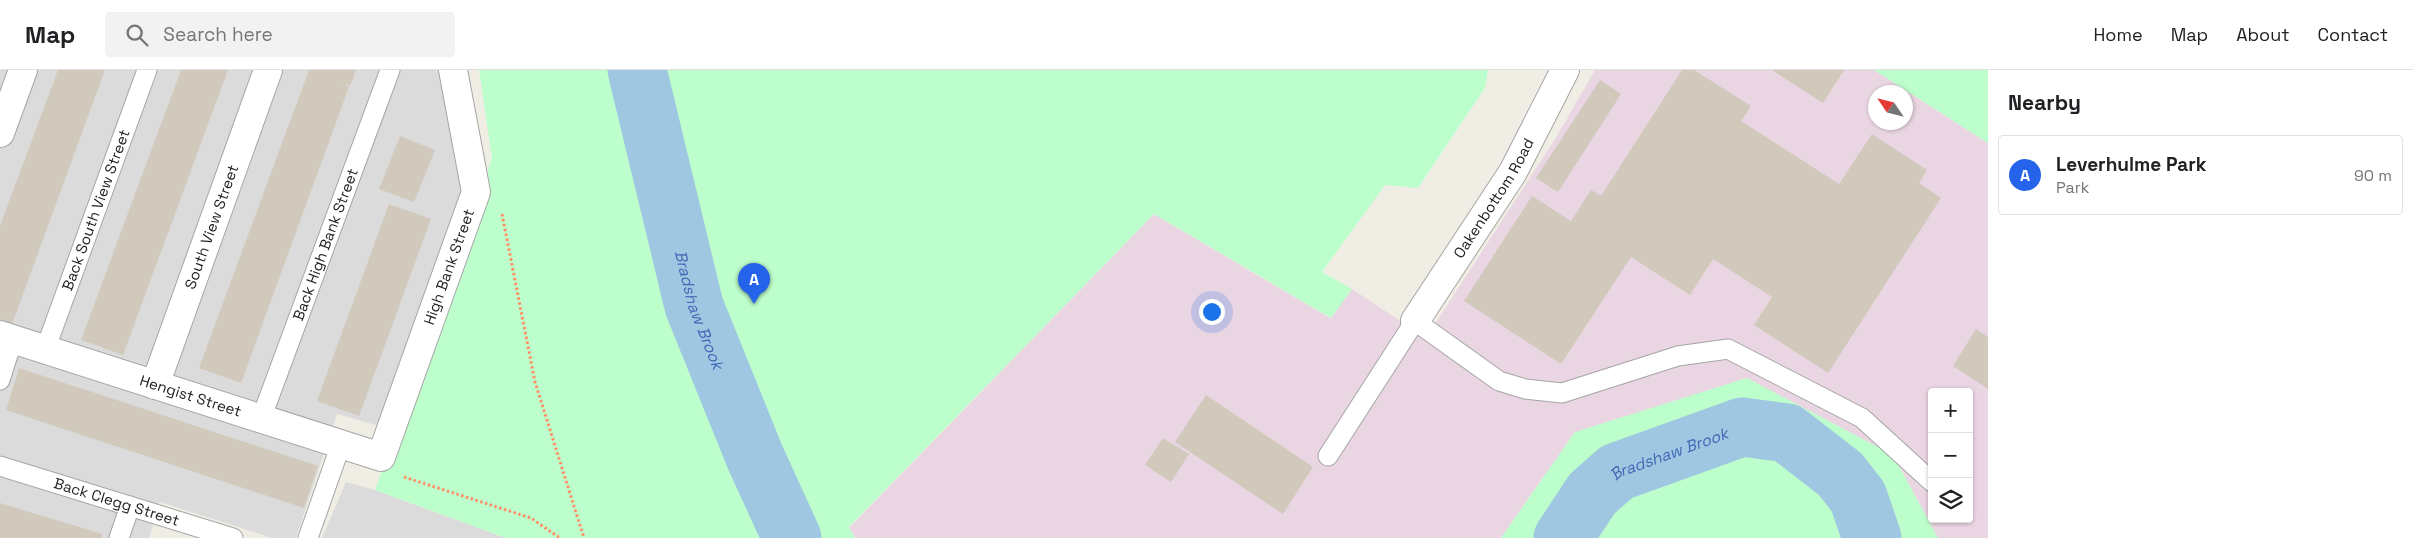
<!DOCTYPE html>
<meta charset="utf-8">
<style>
:root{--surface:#fff;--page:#f2f2f2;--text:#202124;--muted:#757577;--line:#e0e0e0;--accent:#2563eb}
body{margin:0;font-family:"Space Grotesk",sans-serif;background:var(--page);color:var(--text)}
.controls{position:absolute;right:15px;bottom:15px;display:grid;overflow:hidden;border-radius:5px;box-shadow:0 1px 4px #0004}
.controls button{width:45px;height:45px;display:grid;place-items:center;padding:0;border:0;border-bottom:1px solid var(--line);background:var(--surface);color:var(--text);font:25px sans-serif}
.compass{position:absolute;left:1868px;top:15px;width:45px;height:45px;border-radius:50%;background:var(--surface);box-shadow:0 1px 4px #0004;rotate:305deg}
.you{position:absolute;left:1211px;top:241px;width:18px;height:18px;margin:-12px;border:4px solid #fff;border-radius:50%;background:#1a73e8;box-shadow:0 0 0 8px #1a73e833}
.badge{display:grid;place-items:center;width:32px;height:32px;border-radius:50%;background:var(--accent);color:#fff;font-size:16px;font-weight:700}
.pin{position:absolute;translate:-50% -41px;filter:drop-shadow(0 1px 2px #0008)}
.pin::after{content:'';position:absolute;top:26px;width:18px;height:15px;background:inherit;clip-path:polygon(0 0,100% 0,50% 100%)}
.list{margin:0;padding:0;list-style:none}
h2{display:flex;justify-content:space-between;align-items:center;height:65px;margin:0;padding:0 20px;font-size:21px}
h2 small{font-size:16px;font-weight:400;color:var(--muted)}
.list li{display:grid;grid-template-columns:32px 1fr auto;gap:15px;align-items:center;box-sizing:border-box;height:80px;margin:0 10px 10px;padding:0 10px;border:1px solid var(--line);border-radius:5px}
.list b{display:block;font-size:19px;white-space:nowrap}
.list p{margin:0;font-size:16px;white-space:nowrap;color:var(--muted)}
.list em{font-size:16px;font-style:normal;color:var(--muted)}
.icon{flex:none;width:28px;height:28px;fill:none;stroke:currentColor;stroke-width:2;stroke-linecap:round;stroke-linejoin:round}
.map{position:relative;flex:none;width:1988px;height:468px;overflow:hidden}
header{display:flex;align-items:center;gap:30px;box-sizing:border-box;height:70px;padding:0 25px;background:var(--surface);border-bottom:1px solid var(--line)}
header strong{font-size:24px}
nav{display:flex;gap:28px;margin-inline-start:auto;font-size:18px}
.search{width:350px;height:45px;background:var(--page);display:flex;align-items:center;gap:12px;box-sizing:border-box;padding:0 18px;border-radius:5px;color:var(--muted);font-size:19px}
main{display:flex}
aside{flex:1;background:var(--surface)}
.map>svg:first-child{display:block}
.residential{fill:#dcdbdb}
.industrial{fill:#ead5e2;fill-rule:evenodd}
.park{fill:#bdfecd}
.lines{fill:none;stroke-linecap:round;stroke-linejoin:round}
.river{stroke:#a0c7e1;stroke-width:59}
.building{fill:#d0c9bc}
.lane-casing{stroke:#a5a5a5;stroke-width:21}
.street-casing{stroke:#a5a5a5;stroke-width:30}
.path{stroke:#ff9066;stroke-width:3;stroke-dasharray:2.5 2.5;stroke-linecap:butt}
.lane{stroke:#fff;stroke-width:19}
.street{stroke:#fff;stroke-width:28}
.labels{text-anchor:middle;stroke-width:4;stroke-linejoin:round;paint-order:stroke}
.street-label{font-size:15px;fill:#1e1e1e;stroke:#fff}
.water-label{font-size:16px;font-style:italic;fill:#4368b6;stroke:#fff}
</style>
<header>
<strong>Map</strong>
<div class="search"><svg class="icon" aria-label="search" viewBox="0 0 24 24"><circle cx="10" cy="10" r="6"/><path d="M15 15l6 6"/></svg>Search here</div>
<nav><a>Home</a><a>Map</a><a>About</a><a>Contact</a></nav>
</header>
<main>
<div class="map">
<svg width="1988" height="468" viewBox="0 0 1988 468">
<rect width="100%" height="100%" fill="#f0eee4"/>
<g class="residential">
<polygon points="0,0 447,0 462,125 379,356 337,344 296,468 272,468 160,432 149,468 0,468"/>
<polygon points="346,412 375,420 506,468 322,468"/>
</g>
<path class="industrial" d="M1595,0h279l114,73v395h-50l-45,-83 -318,-23 -74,106h-646l-6,-10 305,-314 176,104 22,-29 74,49 131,-202zM1876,22h30v30h-30zM1932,322h37v127h-37z"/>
<g class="park">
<polygon points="479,0 1488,0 1485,18 1418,118 1385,115 1322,202 1352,219 1331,248 1154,144 849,457 855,468 506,468 375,420 492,88"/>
<polygon points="1874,0 1988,0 1988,73"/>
<polygon points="1747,308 1893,385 1938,468 1501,468 1575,362"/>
</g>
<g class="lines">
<g class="river">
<path id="s1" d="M637,0l57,236 61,151 37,81"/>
<path id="s2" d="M1563,468l29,-44 25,-22 125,-45 45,6 53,41 18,23 14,41"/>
</g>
</g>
<g class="building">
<polygon points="58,0 105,0 12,254 0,249 0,156"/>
<polygon points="181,0 228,0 123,285 81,270"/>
<polygon points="309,0 356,0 350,16 342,13 349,17 241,313 199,298"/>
<polygon points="1682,0 1694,0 1751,36 1741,51 1839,114 1872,64 1927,100 1919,113 1941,128 1828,303 1754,255 1772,227 1713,189 1690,225 1631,187 1561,294 1464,231 1532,126 1571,151 1591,120 1601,126"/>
<polygon points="1772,0 1844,0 1823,33"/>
<polygon points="1600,10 1621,24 1558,122 1536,108"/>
<polygon points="400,66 435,80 414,132 379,119"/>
<polygon points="389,134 431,149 359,346 317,331"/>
<polygon points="1976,259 1988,267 1988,319 1953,296"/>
<polygon points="19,298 318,396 304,438 6,340"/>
<polygon points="1206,325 1313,397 1283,444 1175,372"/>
<polygon points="1163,368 1189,384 1171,412 1145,395"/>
<polygon points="0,433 102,464 101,468 0,468"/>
</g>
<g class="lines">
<g class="lane-casing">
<g id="lane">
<path id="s3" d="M45,280l102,-280"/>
<polyline points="0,310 13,269"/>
<path id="s4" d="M261,349l129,-349"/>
<polyline points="1328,386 1415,251 1499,311 1525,319 1562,323 1678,286 1728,279 1862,348 1932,412"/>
<path id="s5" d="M0,396l233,72"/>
<polyline points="119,468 130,436"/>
<polyline points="308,468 341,374"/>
</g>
</g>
<g class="street-casing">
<g id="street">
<polyline points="0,63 23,0"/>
<path id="s6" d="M1415,251l98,-149 52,-102"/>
<path id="s7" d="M0,265l381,122 95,-265 -23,-122"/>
<path id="s8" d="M155,315l113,-315"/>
</g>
</g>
<g class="path">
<polyline points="502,144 535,312 584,468"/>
<polyline points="404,407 531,448 560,468"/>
</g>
<use href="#lane" class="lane"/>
<use href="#street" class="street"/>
</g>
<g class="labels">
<g class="street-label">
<text dy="5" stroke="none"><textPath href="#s6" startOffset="146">Oakenbottom Road</textPath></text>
<text dy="5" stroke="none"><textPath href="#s3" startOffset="149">Back South View Street</textPath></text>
<text dy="5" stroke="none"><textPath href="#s8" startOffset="168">South View Street</textPath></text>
<text dy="5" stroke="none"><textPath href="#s4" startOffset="186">Back High Bank Street</textPath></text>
<text dy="5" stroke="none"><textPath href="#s7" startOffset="602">High Bank Street</textPath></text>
<text dy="5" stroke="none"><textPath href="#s7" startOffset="200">Hengist Street</textPath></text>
<text dy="5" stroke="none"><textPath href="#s5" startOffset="122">Back Clegg Street</textPath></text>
</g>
<g class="water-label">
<text dy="6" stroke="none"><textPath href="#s1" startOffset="248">Bradshaw Brook</textPath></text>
<text dy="6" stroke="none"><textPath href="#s2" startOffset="141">Bradshaw Brook</textPath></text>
</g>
</g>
</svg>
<div class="controls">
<button>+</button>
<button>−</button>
<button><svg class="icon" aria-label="layers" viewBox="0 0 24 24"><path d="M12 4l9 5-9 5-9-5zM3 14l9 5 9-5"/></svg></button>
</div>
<svg class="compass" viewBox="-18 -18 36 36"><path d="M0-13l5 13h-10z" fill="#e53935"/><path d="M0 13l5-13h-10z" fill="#757577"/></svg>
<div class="you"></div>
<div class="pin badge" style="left:754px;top:234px">A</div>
</div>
<aside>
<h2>Nearby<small></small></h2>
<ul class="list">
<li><span class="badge">A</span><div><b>Leverhulme Park</b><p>Park</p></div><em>90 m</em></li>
</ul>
</aside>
</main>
